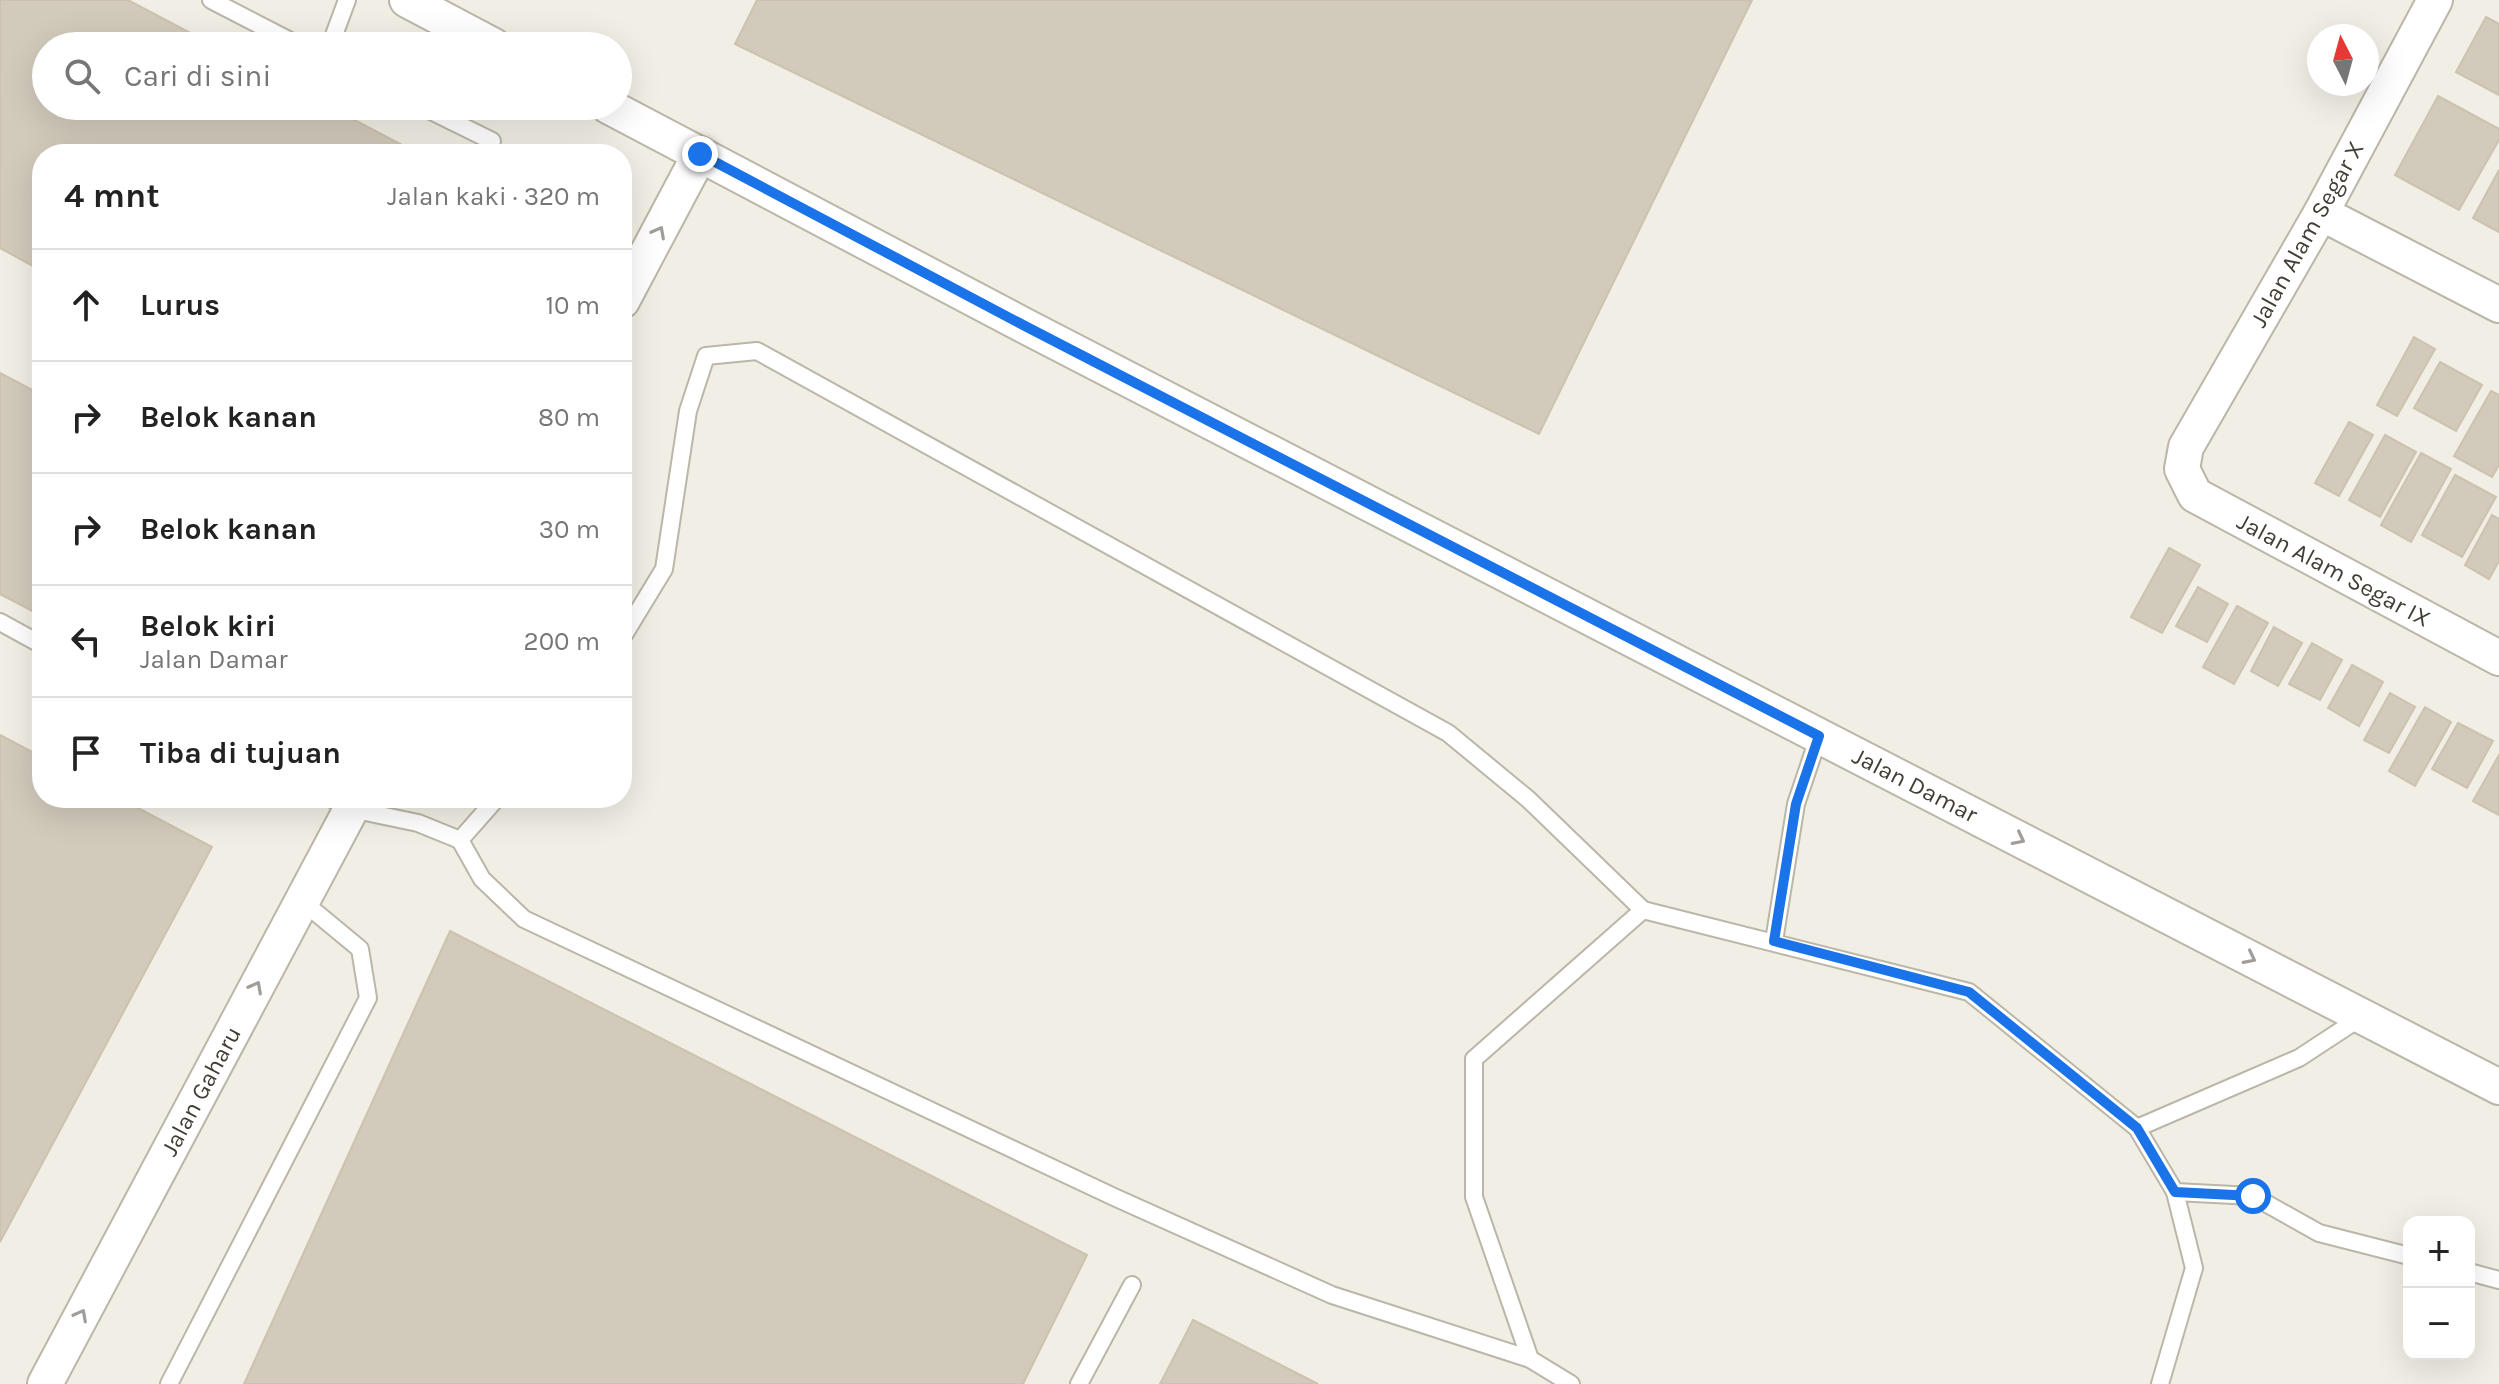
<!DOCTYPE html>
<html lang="id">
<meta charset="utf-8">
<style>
:root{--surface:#fff;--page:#f6f6f6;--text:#222;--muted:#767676;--line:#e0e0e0}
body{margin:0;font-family:Karla,sans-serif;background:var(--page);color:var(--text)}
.controls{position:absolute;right:24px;bottom:24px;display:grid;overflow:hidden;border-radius:16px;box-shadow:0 8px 32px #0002}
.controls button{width:72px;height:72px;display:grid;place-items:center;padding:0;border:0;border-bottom:2px solid var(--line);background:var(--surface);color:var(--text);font:40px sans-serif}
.compass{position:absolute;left:2307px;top:24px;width:72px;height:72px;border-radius:50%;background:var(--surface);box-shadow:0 8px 32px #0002;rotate:354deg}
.stop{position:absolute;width:24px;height:24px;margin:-18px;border:6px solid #1a73e8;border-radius:50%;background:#fff}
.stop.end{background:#1a73e8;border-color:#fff;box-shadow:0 2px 8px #0008}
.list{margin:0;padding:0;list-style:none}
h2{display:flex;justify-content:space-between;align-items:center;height:104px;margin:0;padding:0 32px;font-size:34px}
h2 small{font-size:26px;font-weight:400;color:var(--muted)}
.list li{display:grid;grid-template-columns:52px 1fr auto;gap:24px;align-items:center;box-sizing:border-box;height:112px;padding:0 32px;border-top:2px solid var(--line)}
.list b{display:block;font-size:30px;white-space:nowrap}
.list p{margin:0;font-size:26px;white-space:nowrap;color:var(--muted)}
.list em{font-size:26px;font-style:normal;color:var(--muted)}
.icon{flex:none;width:44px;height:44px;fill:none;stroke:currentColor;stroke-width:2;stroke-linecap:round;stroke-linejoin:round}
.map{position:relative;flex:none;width:2499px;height:1384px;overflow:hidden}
.search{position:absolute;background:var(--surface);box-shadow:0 8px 32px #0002;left:32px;top:32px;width:600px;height:88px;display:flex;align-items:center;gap:20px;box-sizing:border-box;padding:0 28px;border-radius:44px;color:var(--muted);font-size:30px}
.panel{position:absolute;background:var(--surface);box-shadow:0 8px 32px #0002;left:32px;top:144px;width:600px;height:664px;border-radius:32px}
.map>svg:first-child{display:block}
.building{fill:#d2cabb;stroke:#ccc2ae;stroke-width:2}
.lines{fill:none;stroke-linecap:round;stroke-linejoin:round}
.lane-casing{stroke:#bcb6a8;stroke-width:20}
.street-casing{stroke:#bcb6a8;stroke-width:38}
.lane{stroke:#fff;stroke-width:16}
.street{stroke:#fff;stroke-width:34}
.oneway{stroke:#a19e9a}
.route{stroke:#1a73e8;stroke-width:10}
.labels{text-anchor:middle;stroke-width:6;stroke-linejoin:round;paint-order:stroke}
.street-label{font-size:24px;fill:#433e35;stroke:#fff}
</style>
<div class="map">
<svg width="2499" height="1384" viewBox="0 0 2499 1384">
<rect width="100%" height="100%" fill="#f1eee5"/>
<g class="building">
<polygon points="0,0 128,0 215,46 46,46 46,106 328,106 419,154 42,154 42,271 0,248"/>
<polygon points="757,0 1752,0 1539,434 735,44"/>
<polygon points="2486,17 2499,24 2499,95 2456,72"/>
<polygon points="2438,96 2499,129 2499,140 2459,210 2395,175"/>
<polygon points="2499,170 2499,232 2473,218"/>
<polygon points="2414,337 2435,349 2397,416 2377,405"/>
<polygon points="2440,362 2482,385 2456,431 2414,408"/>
<polygon points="0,373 42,395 42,602 36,613 0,594"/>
<polygon points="2491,391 2499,395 2499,465 2492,477 2454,456"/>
<polygon points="2349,422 2373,435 2339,496 2315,483"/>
<polygon points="2385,435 2416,452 2380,517 2349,500"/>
<polygon points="2421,453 2451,469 2411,542 2381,525"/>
<polygon points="2455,475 2496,497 2462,557 2422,535"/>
<polygon points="2492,515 2499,519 2499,561 2489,579 2465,565"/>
<polygon points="2169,548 2200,565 2162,633 2131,617"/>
<polygon points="2198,587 2228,604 2207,642 2176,626"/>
<polygon points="2237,606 2268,623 2234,684 2203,667"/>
<polygon points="2274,627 2302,643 2278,686 2251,671"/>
<polygon points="2312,643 2342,660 2320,700 2289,684"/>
<polygon points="2352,665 2383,682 2359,726 2328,708"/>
<polygon points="2390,693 2415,707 2389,753 2364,740"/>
<polygon points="2425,707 2451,722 2415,786 2389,771"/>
<polygon points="2458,723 2493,741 2467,788 2432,769"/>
<polygon points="0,735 42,757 42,798 119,798 212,847 0,1242"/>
<polygon points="2499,755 2499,815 2473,801"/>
<polygon points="450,931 1087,1255 1023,1384 244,1384"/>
<polygon points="1193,1320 1318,1384 1160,1384"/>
</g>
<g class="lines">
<g class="lane-casing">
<g id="lane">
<polyline points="211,0 300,46"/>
<polyline points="330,46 347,0"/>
<polyline points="421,106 492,141"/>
<polyline points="0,622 42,645"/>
<polyline points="622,638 664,569 688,411 706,356 757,351 1448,733 1528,799 1643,910"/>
<polyline points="330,798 351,809 418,823 460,840 497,798"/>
<polyline points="460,840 482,879 524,919 1114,1197 1332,1295 1530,1359"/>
<polyline points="1774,941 1796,804 1819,736"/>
<polyline points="2137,1128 2299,1058 2363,1016"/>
<polyline points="2175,1192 2253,1196 2319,1233 2409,1256"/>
<polyline points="2469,1272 2499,1280"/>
<polyline points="169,1384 368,998 360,949 302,901"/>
<polyline points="1079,1384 1132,1285"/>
<polyline points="1571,1384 1530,1359 1474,1197 1474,1059 1643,910 1969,992 2137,1128 2175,1192 2194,1268 2160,1384"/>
</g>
</g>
<g class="street-casing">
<g id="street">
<polyline points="407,0 494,46"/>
<polyline points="2435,0 2321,213 2186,447 2182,469 2195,495 2499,658"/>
<polyline points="608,106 1025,326 2499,1087"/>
<polyline points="2321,213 2499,305"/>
<polyline points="622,301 700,154"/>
<polyline points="45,1384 357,798"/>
</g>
</g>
<use href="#lane" class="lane"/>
<use href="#street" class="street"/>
</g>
<defs><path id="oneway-chevron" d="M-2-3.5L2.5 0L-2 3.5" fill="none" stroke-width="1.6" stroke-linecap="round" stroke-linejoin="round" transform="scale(2)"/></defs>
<g class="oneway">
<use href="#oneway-chevron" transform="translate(659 232) rotate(-62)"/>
<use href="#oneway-chevron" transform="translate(2019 839) rotate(27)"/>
<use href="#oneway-chevron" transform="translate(2250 958) rotate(27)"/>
<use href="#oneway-chevron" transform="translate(256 987) rotate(-62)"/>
<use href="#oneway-chevron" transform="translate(81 1315) rotate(-62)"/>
</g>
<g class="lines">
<polyline class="route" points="700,154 1025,326 1819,736 1796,804 1774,941 1969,992 2137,1128 2175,1192 2253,1196"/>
</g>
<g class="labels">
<g class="street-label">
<text transform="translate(2307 234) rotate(-61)" y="8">Jalan Alam Segar X</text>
<text transform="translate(2334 570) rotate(28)" y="8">Jalan Alam Segar IX</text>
<text transform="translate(1915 785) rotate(27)" y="8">Jalan Damar</text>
<text transform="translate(201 1091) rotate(-62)" y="8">Jalan Gaharu</text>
</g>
</g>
</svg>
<div class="controls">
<button>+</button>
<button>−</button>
</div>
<svg class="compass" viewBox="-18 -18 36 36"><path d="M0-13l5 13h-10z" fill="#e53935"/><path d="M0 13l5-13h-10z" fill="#767676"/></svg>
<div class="stop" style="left:2253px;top:1196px"></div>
<div class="stop end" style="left:700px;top:154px"></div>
<div class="search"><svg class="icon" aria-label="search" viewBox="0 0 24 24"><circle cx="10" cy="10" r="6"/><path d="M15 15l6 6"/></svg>Cari di sini</div>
<section class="panel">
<h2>4 mnt<small>Jalan kaki · 320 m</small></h2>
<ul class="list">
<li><svg class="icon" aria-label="ahead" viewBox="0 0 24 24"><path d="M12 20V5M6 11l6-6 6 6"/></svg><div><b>Lurus</b></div><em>10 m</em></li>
<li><svg class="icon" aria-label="right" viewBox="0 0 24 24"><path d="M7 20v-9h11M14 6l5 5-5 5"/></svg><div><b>Belok kanan</b></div><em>80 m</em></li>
<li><svg class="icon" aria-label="right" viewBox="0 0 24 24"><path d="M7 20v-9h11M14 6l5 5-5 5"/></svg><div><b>Belok kanan</b></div><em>30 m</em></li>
<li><svg class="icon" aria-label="left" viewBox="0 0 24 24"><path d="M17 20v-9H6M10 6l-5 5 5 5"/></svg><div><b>Belok kiri</b><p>Jalan Damar</p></div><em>200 m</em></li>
<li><svg class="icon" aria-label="arrive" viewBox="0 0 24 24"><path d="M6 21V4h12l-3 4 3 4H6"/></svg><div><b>Tiba di tujuan</b></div></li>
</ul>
</section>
</div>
